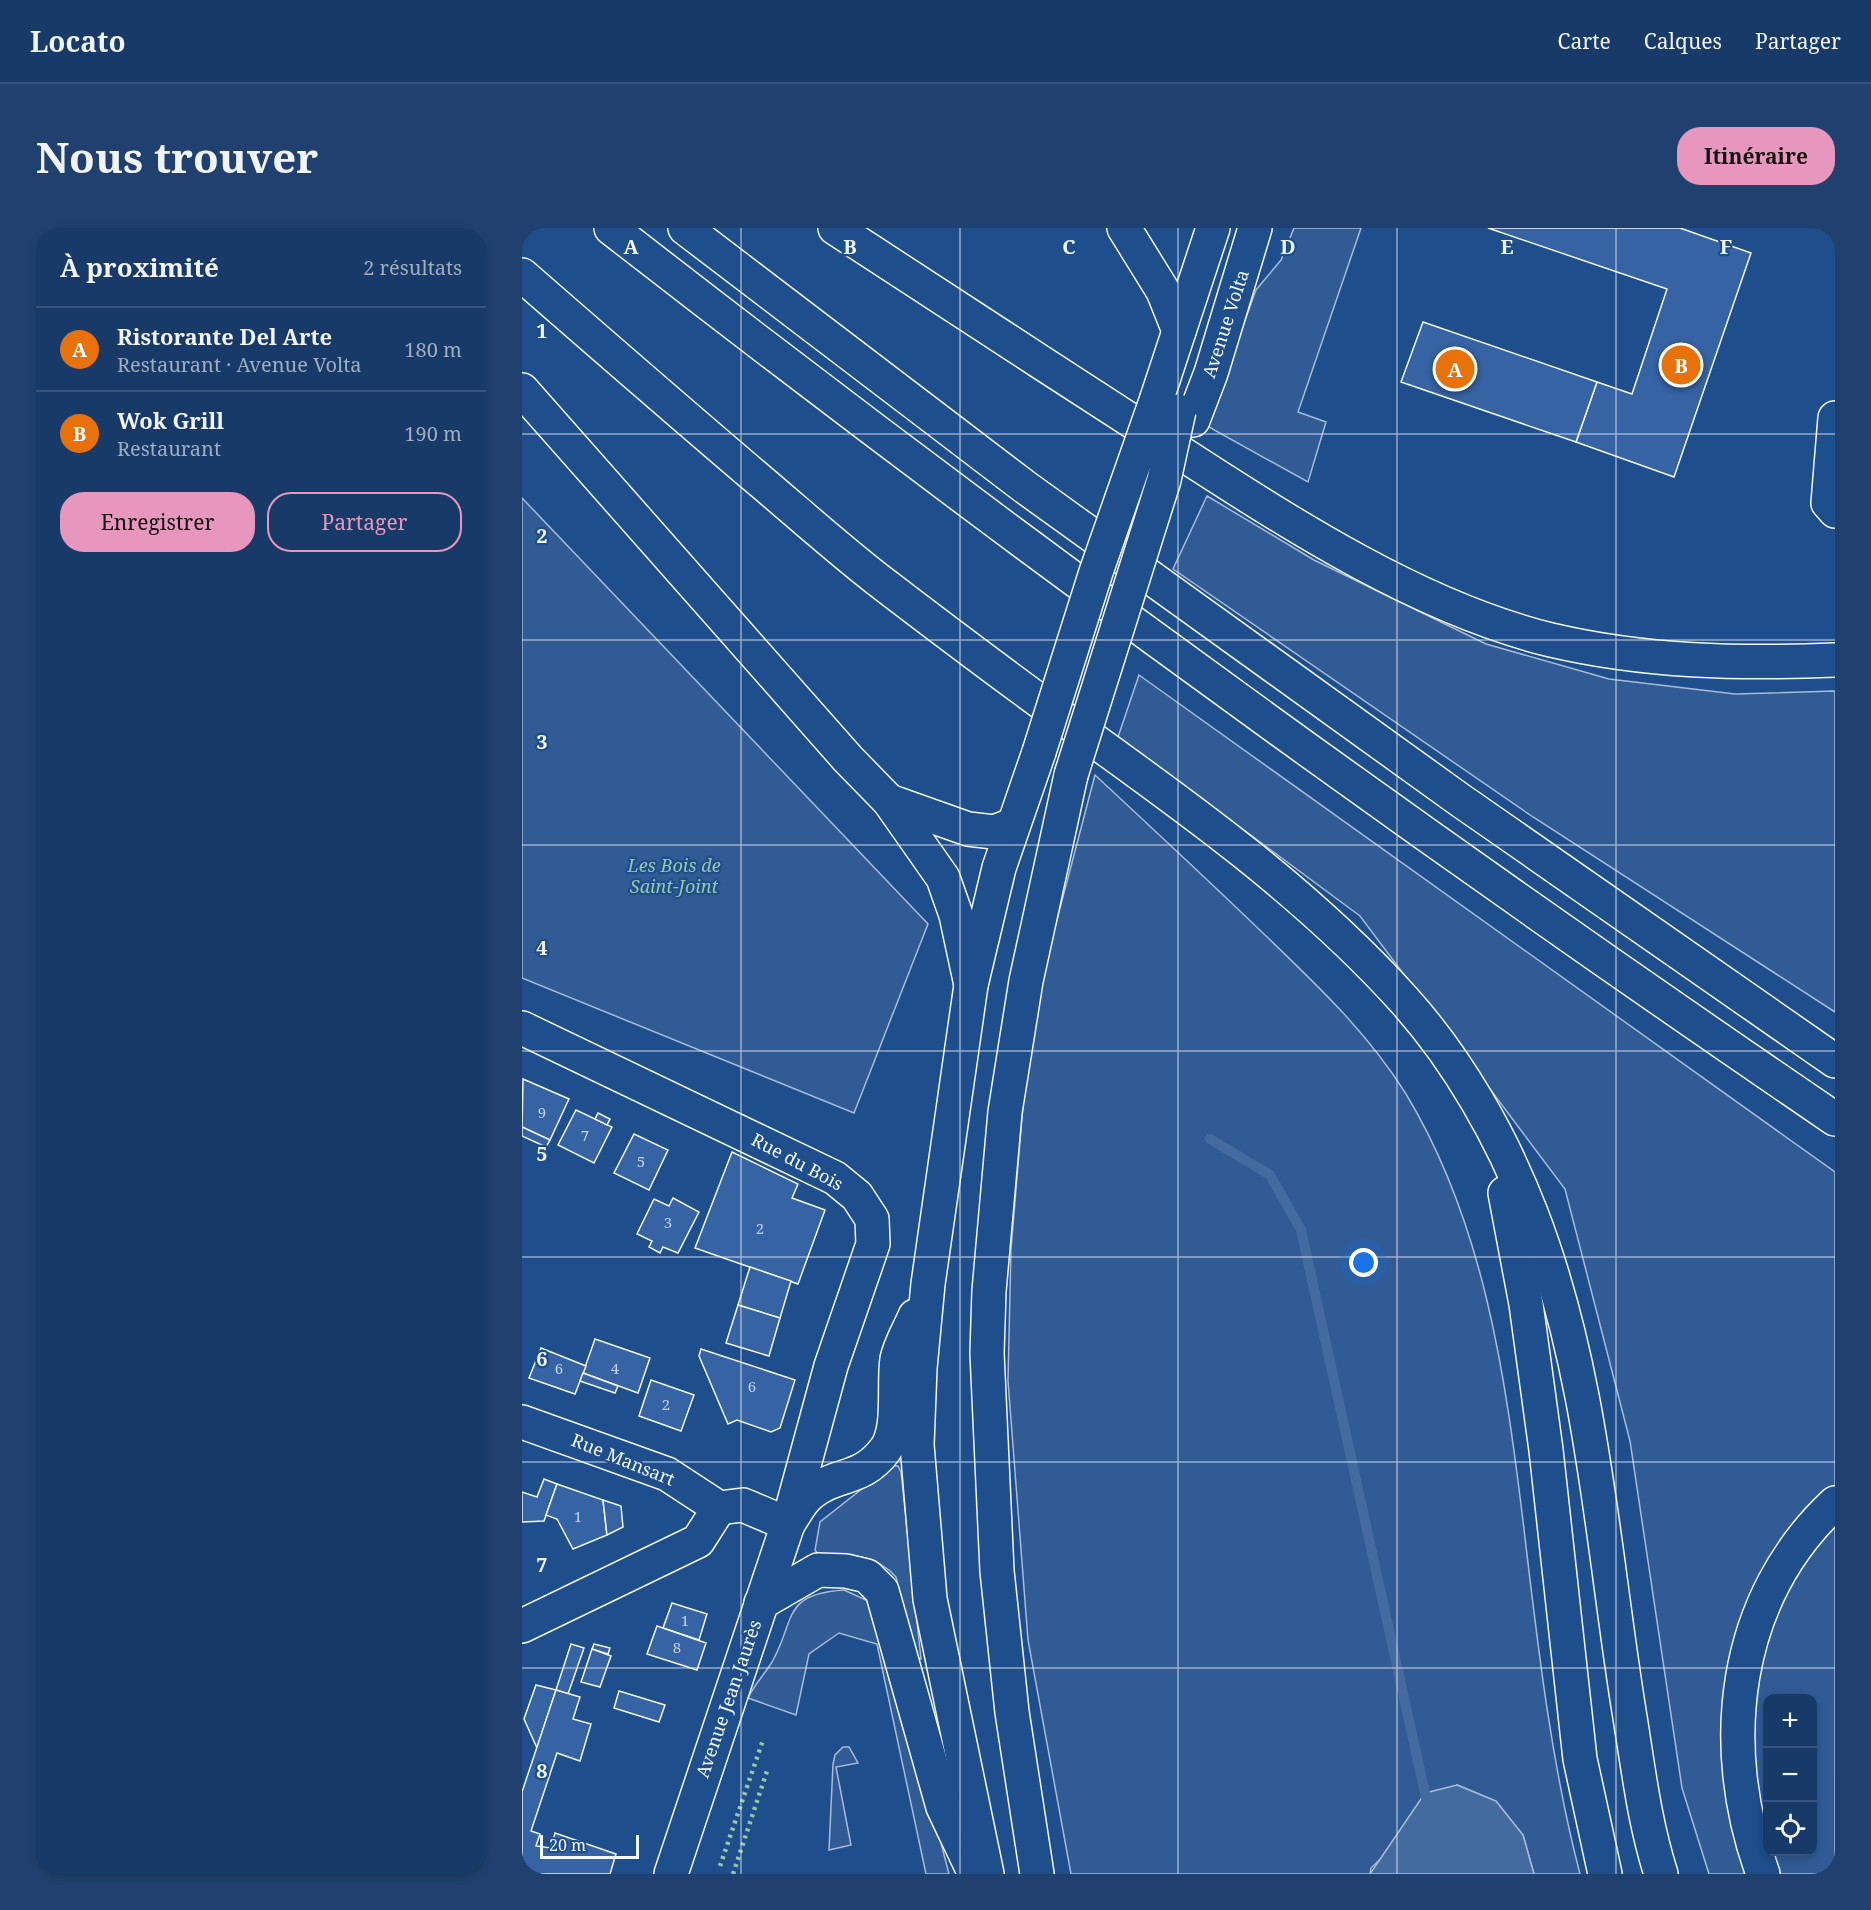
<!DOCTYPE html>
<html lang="fr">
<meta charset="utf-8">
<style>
:root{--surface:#173a69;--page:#20416f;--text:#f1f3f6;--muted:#9eadc0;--line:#36547d;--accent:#e797bd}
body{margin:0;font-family:"Noto Serif",serif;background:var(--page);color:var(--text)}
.controls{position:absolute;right:18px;bottom:18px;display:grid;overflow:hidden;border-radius:12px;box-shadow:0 3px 9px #0003}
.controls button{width:54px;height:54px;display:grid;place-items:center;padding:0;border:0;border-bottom:2px solid var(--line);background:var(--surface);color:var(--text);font:30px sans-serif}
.scale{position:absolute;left:18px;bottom:15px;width:99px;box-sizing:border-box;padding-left:6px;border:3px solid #f2f6ff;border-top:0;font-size:16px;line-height:21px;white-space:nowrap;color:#f2f6ff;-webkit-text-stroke:4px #1f4e8c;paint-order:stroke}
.you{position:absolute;left:842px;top:1035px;width:21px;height:21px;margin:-15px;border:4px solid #fff;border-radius:50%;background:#1a73e8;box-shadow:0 0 0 9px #1a73e833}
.badge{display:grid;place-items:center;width:39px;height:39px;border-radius:50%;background:var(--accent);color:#fff;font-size:20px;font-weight:700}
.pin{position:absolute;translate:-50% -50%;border:3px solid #fff;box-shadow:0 2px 6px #0006}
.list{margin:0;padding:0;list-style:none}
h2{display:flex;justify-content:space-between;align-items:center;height:78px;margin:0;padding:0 24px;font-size:26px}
h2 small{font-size:20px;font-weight:400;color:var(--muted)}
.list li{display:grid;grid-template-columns:39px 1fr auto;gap:18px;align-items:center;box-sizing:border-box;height:84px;padding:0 24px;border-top:2px solid var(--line)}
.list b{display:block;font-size:22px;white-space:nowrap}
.list p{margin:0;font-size:20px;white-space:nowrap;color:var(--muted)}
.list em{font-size:20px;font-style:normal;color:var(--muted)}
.actions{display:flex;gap:12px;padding:18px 24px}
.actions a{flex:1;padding:14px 0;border:2px solid var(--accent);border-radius:24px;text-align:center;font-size:21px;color:var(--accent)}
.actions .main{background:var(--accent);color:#111}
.icon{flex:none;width:33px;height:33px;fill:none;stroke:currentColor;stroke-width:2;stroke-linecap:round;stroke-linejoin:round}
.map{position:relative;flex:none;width:1313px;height:1646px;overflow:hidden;border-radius:24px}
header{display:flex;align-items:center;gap:36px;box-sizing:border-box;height:84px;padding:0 30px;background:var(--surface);border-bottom:2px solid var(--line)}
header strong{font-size:28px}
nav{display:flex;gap:33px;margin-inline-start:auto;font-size:21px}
.intro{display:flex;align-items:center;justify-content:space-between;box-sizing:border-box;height:144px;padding:0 36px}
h1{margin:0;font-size:42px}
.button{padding:15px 27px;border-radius:24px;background:var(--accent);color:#111;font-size:21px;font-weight:700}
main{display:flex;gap:36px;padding:0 36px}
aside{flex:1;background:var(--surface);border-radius:24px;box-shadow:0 3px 9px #0003}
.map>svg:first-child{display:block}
.green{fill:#305b95;stroke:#a8bbd7;stroke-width:1.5;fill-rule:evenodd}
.water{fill:#446ba0;stroke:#a8bbd7;stroke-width:1.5}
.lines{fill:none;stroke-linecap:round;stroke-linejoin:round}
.stream{stroke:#446ba0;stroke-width:10}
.building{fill:#3563a3;stroke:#f2f6ff;stroke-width:1.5}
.minor-casing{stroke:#f2f6ff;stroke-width:36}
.major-casing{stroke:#f2f6ff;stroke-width:36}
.highway-casing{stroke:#f2f6ff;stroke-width:36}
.minor{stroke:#1f4e8c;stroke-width:33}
.major{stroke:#1f4e8c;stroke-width:33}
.highway{stroke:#1f4e8c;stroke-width:33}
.major-bridge-casing{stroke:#f2f6ff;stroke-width:36;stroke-linecap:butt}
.major-bridge{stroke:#1f4e8c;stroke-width:33}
.hedge{stroke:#97c8a6;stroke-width:4.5;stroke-dasharray:3 4.5;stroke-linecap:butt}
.grid{fill:none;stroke:#f2f6ff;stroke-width:1.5;stroke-opacity:0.55}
.labels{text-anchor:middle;stroke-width:4.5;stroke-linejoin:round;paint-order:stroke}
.number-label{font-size:15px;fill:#c3d1e8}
.street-label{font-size:18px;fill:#f2f6ff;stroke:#1f4e8c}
.park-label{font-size:18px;font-style:italic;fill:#97c8a6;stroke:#1f4e8c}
.grid-label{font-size:20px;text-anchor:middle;font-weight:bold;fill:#f2f6ff;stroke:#1f4e8c;stroke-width:4.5;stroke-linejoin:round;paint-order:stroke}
</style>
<header>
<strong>Locato</strong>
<nav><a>Carte</a><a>Calques</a><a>Partager</a></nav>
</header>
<div class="intro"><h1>Nous trouver</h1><a class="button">Itinéraire</a></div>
<main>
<aside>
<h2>À proximité<small>2 résultats</small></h2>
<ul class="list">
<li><span class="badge" style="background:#e8710a">A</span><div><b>Ristorante Del Arte</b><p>Restaurant · Avenue Volta</p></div><em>180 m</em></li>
<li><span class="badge" style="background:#e8710a">B</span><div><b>Wok Grill</b><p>Restaurant</p></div><em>190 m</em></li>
</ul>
<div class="actions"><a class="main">Enregistrer</a><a>Partager</a></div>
</aside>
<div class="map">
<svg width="1313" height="1646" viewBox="0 0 1313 1646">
<rect width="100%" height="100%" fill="#1f4e8c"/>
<g class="green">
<polygon points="772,0 839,0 776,184 804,194 786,254 685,198 734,62 759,32"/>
<polygon points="685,268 792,332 964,416 1087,451 1213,466 1313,463 1313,784 1011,589 651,341"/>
<polygon points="0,270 406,696 332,885 0,750"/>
<path d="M617,447l696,497v702h-126l-27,-86 -52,-347 -65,-252 -205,-273 -242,-179zM1246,1470h44v154h-44z"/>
<path d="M573,547c57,53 114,106 170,160 51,49 103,98 141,159 78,129 99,280 117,427 14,117 27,238 57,353h-46l-11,-39 -27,-34 -39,-16 -86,83 -1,6h-299l-43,-234 -20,-259 3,-132 15,-179 18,-101z"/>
<path d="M369,1238h7l3,6 20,187h-5l-20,-82c-21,-24 -48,-22 -78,-23l-3,-4 5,-28z"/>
<path d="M322,1362l22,10 11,13 18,51 54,210h-23l-49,-230 -38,-11 -30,21 -13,61 -48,-17c6,-13 16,-23 24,-36 24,-42 9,-68 72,-72z"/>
<polygon points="321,1519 327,1519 336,1535 314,1539 329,1617 307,1622 311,1536 313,1527"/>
</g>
<polygon class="water" points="935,1557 974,1573 1001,1607 1012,1646 848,1646 903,1565"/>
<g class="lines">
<polyline class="stream" points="688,911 748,947 779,1002 906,1579"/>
</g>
<g class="building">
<polygon points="966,0 1158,0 1229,25 1152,249 1054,214 1075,154 1110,166 1145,61"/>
<polygon points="901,94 1075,154 1054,214 879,154"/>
<polygon points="1,851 47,871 28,912 0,899"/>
<polygon points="54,882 90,899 72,935 36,917"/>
<polygon points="76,885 88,891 85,897 73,891"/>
<polygon points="0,899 28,912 24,919 0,908"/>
<polygon points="112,906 146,922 127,962 92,945"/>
<polygon points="210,924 276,956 270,970 303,982 276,1056 173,1020"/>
<polygon points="151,970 177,984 156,1025 141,1019 138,1025 127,1019 130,1013 115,1006 132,971 147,978"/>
<polygon points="228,1039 269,1053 258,1090 216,1077"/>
<polygon points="216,1077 258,1090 247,1128 204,1115"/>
<polygon points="73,1111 128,1130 116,1165 61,1145"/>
<polygon points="19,1120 64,1138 53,1166 7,1150"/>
<polygon points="179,1121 273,1152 258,1200 249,1204 215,1192 206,1196 177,1128"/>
<polygon points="61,1145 96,1158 93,1165 58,1153"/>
<polygon points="129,1152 172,1167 159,1203 117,1188"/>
<polygon points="22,1251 35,1256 22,1293 0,1294 0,1264 15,1269"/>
<polygon points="35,1256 81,1272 85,1307 51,1321 35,1291 24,1287"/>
<polygon points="81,1272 99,1278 101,1299 85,1307"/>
<polygon points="150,1375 185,1386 177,1412 141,1400"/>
<polygon points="135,1398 184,1415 175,1442 125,1426"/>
<polygon points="49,1416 62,1420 46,1466 34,1462"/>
<polygon points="72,1416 88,1420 86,1426 70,1421"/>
<polygon points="70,1421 89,1428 78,1459 59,1454"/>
<polygon points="14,1457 34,1462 15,1520 2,1491"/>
<polygon points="34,1462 58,1469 51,1491 69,1496 58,1533 35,1525 9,1603 18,1606 14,1618 29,1620 33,1605 94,1626 88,1646 0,1646 0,1564"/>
<polygon points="97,1463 143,1477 137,1494 92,1480"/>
</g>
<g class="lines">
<g class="minor-casing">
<g id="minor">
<polyline points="1313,190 1306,275 1313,283"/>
<polyline points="0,800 313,950 335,968 350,991 351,1016 309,1138 266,1296 149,1646"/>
<polyline points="0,1194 145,1246 197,1280 221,1277 266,1296"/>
<polyline points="0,1398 176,1313 197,1280"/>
</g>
</g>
<g class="major-casing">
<g id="major">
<polyline points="635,170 691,0"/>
<polyline points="671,192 689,145 733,0"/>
<path d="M266,1296c7,-10 13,-23 22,-30 26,-22 51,-12 75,-44 16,-20 8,-65 12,-91 3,-14 12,-29 18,-43"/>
<polyline points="239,1375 296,1342 324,1343 345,1348 360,1363 421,1579 451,1642"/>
<polyline points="465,1646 408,1371 395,1217 398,1140 406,1056 449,757 477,640 517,524"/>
<polyline points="515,1646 490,1484 475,1343 465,1125 467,1063 483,884 504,753 549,547"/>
</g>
</g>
<g class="highway-casing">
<g id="highway">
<path d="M89,0c398,310 807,607 1224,891"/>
<polyline points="163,0 503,259 938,572 1313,833"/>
<path d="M313,0c110,72 219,143 329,214 116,75 251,165 387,198 94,22 189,24 284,20"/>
<polyline points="602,0 641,63 657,103"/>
<path d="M0,47c78,68 156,136 236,204 39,33 78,68 119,100 60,46 121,92 183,137 120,86 245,174 344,284 54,60 98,137 127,213 62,160 71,331 98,498 9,55 15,110 32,163"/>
<polyline points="0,162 326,531 367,573 421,650 434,687 449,757"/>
<polyline points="367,573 446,601 472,604 491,597"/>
<polyline points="983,965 1004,1076 1024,1222 1058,1531 1083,1646"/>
<path d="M1241,1646c-47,-128 -31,-275 72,-371"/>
</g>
</g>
<use href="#minor" class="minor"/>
<use href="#major" class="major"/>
<use href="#highway" class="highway"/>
<g class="major-bridge-casing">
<g id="major-bridge">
<polyline points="517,524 574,344 635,170"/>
<polyline points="549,547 642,252 657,183"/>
</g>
</g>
<use href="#major-bridge" class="major-bridge"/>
<g class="hedge">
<polyline points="198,1638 241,1512"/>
<polyline points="211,1646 246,1540"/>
</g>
</g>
<path class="grid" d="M219,0v1646M438,0v1646M656,0v1646M875,0v1646M1094,0v1646M0,206h1313M0,412h1313M0,617h1313M0,823h1313M0,1029h1313M0,1234h1313M0,1440h1313"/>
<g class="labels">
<g class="number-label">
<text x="20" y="890">9</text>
<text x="63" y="913">7</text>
<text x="119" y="939">5</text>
<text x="146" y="1000">3</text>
<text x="238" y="1006">2</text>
<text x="37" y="1146">6</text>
<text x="93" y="1146">4</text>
<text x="230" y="1164">6</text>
<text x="144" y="1182">2</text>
<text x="56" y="1294">1</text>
<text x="163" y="1398">1</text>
<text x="155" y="1425">8</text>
</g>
<g class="street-label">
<text transform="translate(704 96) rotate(-72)" y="6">Avenue Volta</text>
<text transform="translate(275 934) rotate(28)" y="6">Rue du Bois</text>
<text transform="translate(101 1232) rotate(22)" y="6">Rue Mansart</text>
<text transform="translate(207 1471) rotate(-71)" y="6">Avenue Jean Jaurès</text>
</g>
<g class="park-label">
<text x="152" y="644">Les Bois de<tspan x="152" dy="21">Saint-Joint</tspan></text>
</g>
</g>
<g class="grid-label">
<text x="109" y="26">A</text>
<text x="328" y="26">B</text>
<text x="547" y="26">C</text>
<text x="766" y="26">D</text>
<text x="985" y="26">E</text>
<text x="1204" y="26">F</text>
<text x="20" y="110">1</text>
<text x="20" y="315">2</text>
<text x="20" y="521">3</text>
<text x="20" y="727">4</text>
<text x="20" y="933">5</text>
<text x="20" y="1138">6</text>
<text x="20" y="1344">7</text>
<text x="20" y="1550">8</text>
</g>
</svg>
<div class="controls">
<button>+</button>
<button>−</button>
<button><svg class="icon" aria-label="locate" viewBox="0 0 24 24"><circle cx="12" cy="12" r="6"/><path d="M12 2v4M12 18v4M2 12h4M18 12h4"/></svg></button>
</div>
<div class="scale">20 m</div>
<div class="you"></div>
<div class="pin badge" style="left:933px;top:141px;background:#e8710a">A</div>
<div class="pin badge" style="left:1159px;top:137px;background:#e8710a">B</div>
</div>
</main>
